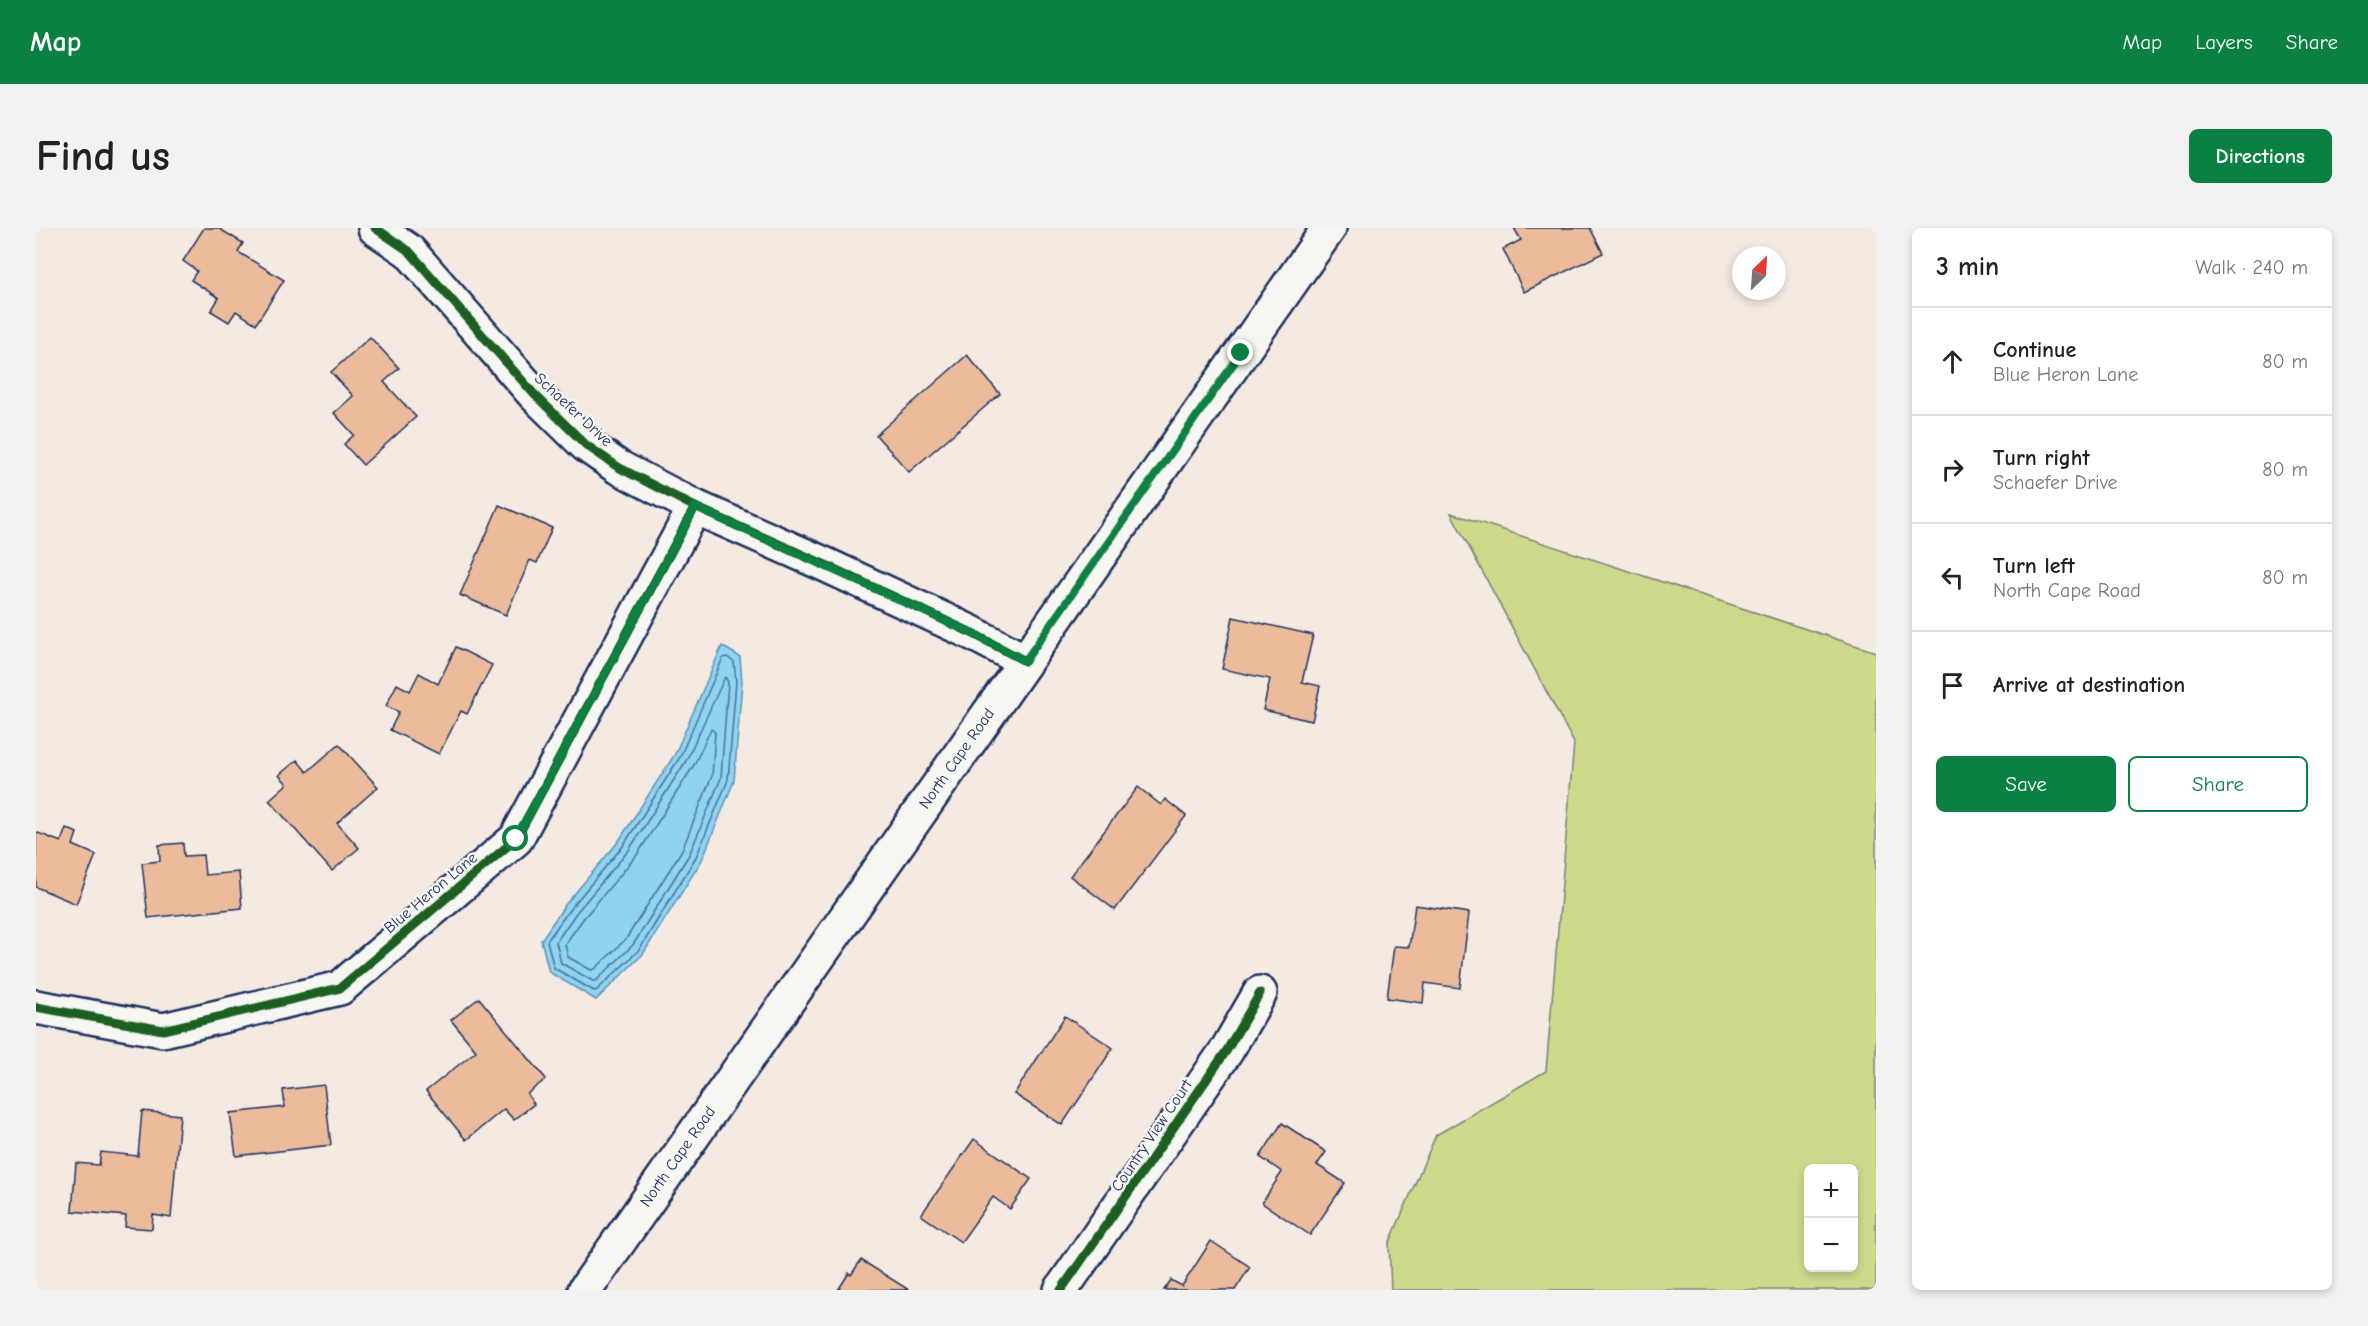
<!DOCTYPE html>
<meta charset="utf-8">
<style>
:root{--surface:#fff;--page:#f2f2f2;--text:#222;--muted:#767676;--line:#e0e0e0;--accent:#0b8043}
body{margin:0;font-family:"Comic Neue",sans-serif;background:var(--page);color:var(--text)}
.controls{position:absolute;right:18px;bottom:18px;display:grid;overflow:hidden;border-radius:9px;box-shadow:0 3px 9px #0003}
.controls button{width:54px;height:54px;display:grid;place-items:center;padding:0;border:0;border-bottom:2px solid var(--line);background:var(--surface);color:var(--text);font:30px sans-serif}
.compass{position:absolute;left:1696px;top:18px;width:54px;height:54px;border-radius:50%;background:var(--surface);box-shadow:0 3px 9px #0003;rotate:25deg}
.stop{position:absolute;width:18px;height:18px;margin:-14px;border:4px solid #0b8043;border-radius:50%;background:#fff}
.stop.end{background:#0b8043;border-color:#fff;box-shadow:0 2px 6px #0008}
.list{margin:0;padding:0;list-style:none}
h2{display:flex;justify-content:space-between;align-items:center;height:78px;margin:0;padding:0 24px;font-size:26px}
h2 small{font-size:20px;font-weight:400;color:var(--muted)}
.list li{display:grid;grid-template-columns:39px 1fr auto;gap:18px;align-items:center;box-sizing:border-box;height:108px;padding:0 24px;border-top:2px solid var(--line)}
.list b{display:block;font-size:22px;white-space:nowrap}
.list p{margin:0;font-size:20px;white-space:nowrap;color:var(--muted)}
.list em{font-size:20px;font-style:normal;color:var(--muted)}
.actions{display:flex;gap:12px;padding:18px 24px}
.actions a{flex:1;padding:14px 0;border:2px solid var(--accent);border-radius:9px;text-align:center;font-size:21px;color:var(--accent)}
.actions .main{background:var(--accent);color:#fff}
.icon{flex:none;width:33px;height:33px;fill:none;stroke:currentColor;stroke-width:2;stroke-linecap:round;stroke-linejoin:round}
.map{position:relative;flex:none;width:1840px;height:1062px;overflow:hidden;border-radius:9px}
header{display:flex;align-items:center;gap:36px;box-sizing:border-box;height:84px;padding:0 30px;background:var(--accent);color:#fff}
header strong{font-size:28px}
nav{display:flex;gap:33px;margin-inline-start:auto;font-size:21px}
.intro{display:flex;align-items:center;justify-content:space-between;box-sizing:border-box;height:144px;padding:0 36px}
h1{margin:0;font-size:42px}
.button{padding:15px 27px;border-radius:9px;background:var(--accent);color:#fff;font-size:21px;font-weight:700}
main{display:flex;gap:36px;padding:0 36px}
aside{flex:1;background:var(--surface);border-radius:9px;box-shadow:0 3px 9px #0003}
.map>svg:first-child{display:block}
.green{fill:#ced98c;stroke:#748475;stroke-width:1.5;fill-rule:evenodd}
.water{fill:#8ed3f0;stroke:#6091b6;stroke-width:1.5}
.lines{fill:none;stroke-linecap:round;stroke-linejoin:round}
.shore{stroke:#497198;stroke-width:1.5}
.building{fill:#ebbb9c;stroke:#1b2f5e;stroke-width:1.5}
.street-casing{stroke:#1b2f5e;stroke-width:38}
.secondary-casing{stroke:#1b2f5e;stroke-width:38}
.street{stroke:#f6f6f2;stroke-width:33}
.secondary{stroke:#f6f6f2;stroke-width:33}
.cycleway-casing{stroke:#f6f6f2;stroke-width:13}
.cycleway{stroke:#1b5e20;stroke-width:9}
.route{stroke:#0b8043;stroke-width:8}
.labels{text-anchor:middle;stroke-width:5;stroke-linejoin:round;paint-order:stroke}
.street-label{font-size:16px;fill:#1b2f5e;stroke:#f6f6f2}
</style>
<header>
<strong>Map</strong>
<nav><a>Map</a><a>Layers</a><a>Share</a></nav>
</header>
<div class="intro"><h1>Find us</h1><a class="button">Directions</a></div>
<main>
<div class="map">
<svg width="1840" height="1062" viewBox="0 0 1840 1062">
<rect width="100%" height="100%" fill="#f4eae1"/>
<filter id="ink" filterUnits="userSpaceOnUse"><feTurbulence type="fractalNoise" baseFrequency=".0167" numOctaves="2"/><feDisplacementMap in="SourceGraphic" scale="12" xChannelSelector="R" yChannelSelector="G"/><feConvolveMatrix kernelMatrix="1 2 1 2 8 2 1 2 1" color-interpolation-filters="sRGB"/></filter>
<g filter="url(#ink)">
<path class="green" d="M1415,285l425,139v638h-485l-2,-46 47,-109 110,-64 28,-328zM1772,940h46v100h-46z"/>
<polygon class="water" points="686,418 704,429 706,454 698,553 666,632 607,726 560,772 513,744 505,712 529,677 582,614 639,526"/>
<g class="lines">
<g class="shore">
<polygon points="691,429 698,434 700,454 692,552 660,629 603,722 561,762 558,763 518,740 511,713 534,681 587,618 644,529 687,430"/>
<polygon points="689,449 692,454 685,550 654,625 597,717 560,753 557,753 525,735 520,714 540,685 593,622 650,533"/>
<polygon points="675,501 679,504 676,548 646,622 590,711 559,741 555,742 532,729 529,716 547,691 601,627 658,537"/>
</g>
</g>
<g class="building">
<polygon points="168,0 182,0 207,15 202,24 248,52 220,96 200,83 193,94 175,83 183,70 155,52 161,43 147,33"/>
<polygon points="1478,0 1554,0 1567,25 1488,64 1467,21 1485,12"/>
<polygon points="334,109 363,140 348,154 380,189 327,237 308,216 318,207 298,185 317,168 295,144"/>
<polygon points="931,127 964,166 873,244 840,207"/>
<polygon points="463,277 516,300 501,335 494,332 470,387 424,367"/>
<polygon points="1197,389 1277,407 1266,454 1284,458 1276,493 1227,482 1234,451 1186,441"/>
<polygon points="420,419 456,437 431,486 425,483 403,526 354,502 363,484 350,478 361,456 374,463 383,445 402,456"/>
<polygon points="303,516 342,559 301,595 323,620 296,643 233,572 251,556 243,547 261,532 271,544"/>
<polygon points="1102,559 1125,577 1129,571 1150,588 1079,682 1034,648"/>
<polygon points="30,600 41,605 37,617 60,627 40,676 0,659 0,604 25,614"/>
<polygon points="147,615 148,628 167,627 169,647 203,644 206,680 112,690 106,635 124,633 123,617"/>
<polygon points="1379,677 1433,685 1424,760 1389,755 1387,775 1351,770 1358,718 1373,719"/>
<polygon points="443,770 510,851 491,866 498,876 478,892 468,881 430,912 390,863 440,823 415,792"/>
<polygon points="1029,788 1077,820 1026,897 978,866"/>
<polygon points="288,857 295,917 200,928 194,885 249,879 247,862"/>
<polygon points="106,883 144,887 135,990 117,987 116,1001 89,999 90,988 36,983 40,935 63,937 65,924 102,928"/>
<polygon points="1246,895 1290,924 1281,937 1309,955 1274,1007 1226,975 1246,944 1224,929"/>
<polygon points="938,911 995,951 974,981 957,969 925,1014 885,987"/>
<polygon points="1175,1013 1214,1039 1199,1062 1128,1062 1135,1052 1146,1058"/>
<polygon points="825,1032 873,1062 802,1062 813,1045 815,1047"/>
</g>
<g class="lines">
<g class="street-casing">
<g id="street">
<polyline points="339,0 373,23 498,166 550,217 582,239 659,279 788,336 936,405 989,433"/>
<polyline points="0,779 127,802 304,760 480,611 659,279"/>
<polyline points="1025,1062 1191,822 1224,765"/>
</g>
</g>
<g class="secondary-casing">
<path id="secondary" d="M549,1062c246,-356 495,-709 744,-1062"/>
</g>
<use href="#street" class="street"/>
<use href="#secondary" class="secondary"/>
<g class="cycleway-casing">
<g id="cycleway">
<polyline points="339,0 373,23 498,166 550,217 582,239 659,279 788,336 936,405 989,433"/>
<polyline points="0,779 127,802 304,760 480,611 659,279"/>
<polyline points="1025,1062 1191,822 1224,765"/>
</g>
</g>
<use href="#cycleway" class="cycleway"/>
</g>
</g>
<g class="lines" filter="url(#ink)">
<polyline class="route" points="480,611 659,279 936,405 989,433 1205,125"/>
</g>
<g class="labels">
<g class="street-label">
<text transform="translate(538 181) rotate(43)" y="6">Schaefer Drive</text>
<text transform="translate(920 530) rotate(-55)" y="6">North Cape Road</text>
<text transform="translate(394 664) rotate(-40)" y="6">Blue Heron Lane</text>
<text transform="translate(1115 907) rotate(-56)" y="6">Country View Court</text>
<text transform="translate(641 928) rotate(-55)" y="6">North Cape Road</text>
</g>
</g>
</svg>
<div class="controls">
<button>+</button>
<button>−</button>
</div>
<svg class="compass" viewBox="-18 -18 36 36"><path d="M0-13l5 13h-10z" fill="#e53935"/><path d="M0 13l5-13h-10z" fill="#767676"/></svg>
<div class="stop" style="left:480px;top:611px"></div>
<div class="stop end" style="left:1205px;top:125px"></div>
</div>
<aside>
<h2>3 min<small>Walk · 240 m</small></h2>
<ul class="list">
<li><svg class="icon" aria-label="ahead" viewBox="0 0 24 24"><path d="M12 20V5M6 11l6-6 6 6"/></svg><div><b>Continue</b><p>Blue Heron Lane</p></div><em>80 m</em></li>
<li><svg class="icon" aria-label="right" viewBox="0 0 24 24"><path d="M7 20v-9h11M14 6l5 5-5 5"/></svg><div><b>Turn right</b><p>Schaefer Drive</p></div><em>80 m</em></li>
<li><svg class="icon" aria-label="left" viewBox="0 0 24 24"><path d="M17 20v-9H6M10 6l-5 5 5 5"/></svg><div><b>Turn left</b><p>North Cape Road</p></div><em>80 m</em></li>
<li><svg class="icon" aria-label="arrive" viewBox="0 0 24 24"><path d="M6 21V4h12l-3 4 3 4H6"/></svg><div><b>Arrive at destination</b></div></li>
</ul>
<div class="actions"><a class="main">Save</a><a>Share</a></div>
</aside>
</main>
